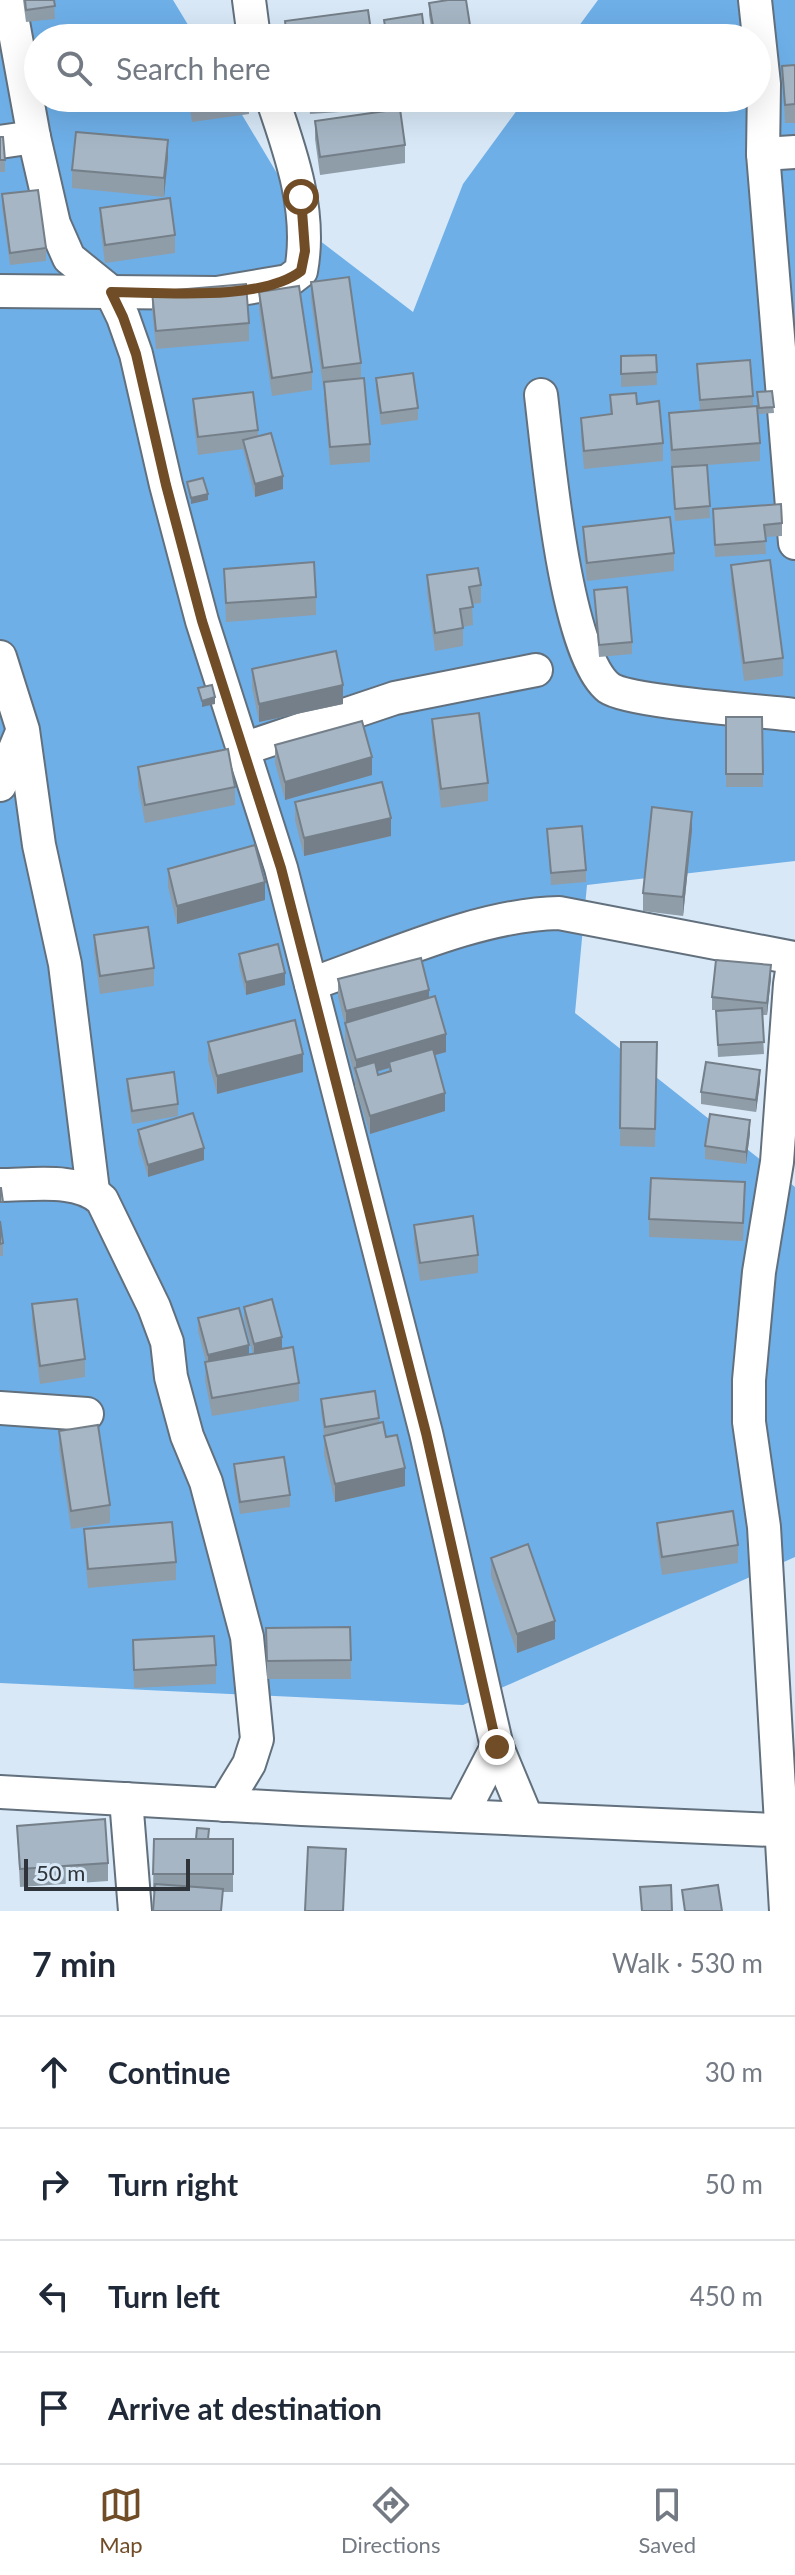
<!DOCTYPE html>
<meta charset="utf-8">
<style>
:root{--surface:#fff;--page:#f6f6f7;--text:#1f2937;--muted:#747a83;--line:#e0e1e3;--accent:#714d27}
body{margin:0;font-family:Lato,sans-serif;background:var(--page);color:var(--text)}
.scale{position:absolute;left:24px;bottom:20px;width:166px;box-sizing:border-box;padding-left:8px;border:4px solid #2e343a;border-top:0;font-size:22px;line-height:28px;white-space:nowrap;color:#2e343a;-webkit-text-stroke:6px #d8e8f7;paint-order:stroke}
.stop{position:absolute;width:24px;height:24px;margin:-18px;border:6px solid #714d27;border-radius:50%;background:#fff}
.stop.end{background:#714d27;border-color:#fff;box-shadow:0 2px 8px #0008}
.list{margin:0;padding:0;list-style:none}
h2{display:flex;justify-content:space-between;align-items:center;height:104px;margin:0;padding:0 32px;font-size:34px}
h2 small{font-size:26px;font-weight:400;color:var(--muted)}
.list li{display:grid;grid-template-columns:52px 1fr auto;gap:24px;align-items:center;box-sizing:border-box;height:112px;padding:0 32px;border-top:2px solid var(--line)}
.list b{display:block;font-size:30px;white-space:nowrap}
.list em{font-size:26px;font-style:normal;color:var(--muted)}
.icon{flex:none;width:44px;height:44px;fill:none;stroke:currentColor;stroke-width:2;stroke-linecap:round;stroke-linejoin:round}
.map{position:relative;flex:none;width:795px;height:1911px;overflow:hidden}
.search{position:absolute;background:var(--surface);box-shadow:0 8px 32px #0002;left:24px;right:24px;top:24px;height:88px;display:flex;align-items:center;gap:20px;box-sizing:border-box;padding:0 28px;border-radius:44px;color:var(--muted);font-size:30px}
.sheet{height:552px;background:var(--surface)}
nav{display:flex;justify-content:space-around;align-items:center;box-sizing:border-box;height:112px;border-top:2px solid var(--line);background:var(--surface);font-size:22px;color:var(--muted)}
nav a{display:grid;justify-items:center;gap:4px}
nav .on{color:var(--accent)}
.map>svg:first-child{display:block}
.forest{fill:#6eafe8}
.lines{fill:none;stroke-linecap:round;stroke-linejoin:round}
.minor-casing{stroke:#62707d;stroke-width:36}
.minor{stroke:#fff;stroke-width:32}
.wall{fill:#8f9da9;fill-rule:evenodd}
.shaded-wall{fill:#747f89}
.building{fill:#a6b6c4;stroke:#747f89;stroke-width:2}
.route{stroke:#714d27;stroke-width:10}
</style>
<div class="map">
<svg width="795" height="1911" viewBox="0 0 795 1911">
<rect width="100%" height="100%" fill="#d8e8f7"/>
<polygon class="forest" points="0,0 173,0 196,38 38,38 38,98 232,98 315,237 413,312 463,184 526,98 757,98 757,38 570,38 598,0 795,0 795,861 587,885 575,1013 795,1187 795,1557 463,1705 0,1683"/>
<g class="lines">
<g class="minor-casing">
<g id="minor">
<polyline points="9,0 34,137 54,224 69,258 111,292 123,317 136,354 166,485 202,621 281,868 426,1433 497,1747 527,1819"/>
<polyline points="249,0 254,38"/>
<polyline points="755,0 764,84 763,154 795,543"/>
<polyline points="0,142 34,137"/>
<polyline points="763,154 795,152"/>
<path d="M0,291l217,2 71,-12 13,-10c11,-59 -10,-118 -29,-173"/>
<path d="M541,395c7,58 24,260 68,293 20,14 153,23 186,27"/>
<polyline points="0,657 23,730 39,845 65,964 93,1191"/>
<polyline points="243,749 395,698 536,670"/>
<polyline points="0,785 22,732"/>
<path d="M311,984c75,-26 169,-70 248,-71l235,45 -4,26 -13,178 -18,110 -10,108v42l15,105 22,384"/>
<path d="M0,1185c32,0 78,-8 102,15l52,107 13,35 4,35 16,59 19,46 41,155 10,102 -8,25 -25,41"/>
<polyline points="0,1408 87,1414"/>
<polyline points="0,1792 302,1809 795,1831"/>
<polyline points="126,1799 135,1911"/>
<polyline points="461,1816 497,1747"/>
</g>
</g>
<use href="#minor" class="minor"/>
</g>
<g class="wall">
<polygon points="23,0 54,0 55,19 26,22"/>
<polygon points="429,3 472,38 433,38 429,15"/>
<polygon points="795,65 795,123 785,123 782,66"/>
<polygon points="188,98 248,98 249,114 192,122"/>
<polygon points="309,98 384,98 384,109 310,114"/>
<polygon points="315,121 405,145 405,163 320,175 315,139"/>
<polygon points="0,137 5,160 5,172 0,172"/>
<polygon points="168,158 164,197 72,188 72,170"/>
<polygon points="2,194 46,248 46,261 10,265 2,207"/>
<polygon points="100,208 175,235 175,253 105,263 100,226"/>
<polygon points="311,282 361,363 361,378 370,444 370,462 330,465 324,400 324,386 323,386 311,300"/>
<polygon points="152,292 249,323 249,341 156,349 152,310"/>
<polygon points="259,292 312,372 312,390 272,396 259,310"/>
<polygon points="656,355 657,385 621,387 621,356"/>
<polygon points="697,364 753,396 753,406 760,443 760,461 707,465 710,518 675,521 669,431 669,413 700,411"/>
<polygon points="376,378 418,408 418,420 381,425 376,390"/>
<polygon points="772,391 774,413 759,414 757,392"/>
<polygon points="610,395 637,404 663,443 663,461 584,469 581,436 581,418 610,415"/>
<polygon points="193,399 258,430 258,436 283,489 255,497 243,449 198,455 193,417"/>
<polygon points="713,509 782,523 782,536 765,537 766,554 715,557"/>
<polygon points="583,527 674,553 674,571 587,581 583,545"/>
<polygon points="731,565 783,658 783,676 744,681 731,584"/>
<polygon points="224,569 316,597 316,615 226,622"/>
<polygon points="427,575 481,585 481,603 472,604 473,625 463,627 463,646 435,651 427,593"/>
<polygon points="594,590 632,642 632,654 599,657"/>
<polygon points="252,669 343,704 259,722 252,687"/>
<polygon points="726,717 762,717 763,787 726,787"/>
<polygon points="432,719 488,783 488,801 441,808 432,737"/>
<polygon points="275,745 372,775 285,800 275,763"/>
<polygon points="138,767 235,787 235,805 145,823 138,785"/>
<polygon points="295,802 391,836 304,856 295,820"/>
<polygon points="547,829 586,870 586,882 551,885"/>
<polygon points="692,830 683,916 643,911 643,893"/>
<polygon points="168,869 265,900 177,924 168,887"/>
<polygon points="94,935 154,968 154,986 100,994 94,953"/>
<polygon points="239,954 285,985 246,995 239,966"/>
<polygon points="771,978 767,1015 762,1015 764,1054 718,1057 716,1011 719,1010 712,1010 712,997"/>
<path d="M338,979l91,19 17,54 -12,3 11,56 -75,23 -15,-48v-9l-10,-36v-16l-7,-28zM389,1068v4l-11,3 -1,-3z"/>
<polygon points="208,1042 303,1072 217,1094 208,1060"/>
<polygon points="621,1042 657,1042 655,1147 620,1146"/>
<polygon points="127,1079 178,1104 178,1116 132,1124 127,1091"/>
<polygon points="760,1082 756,1112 701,1104 701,1092"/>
<polygon points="138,1130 204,1160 148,1177 138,1143"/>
<polygon points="750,1133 746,1164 705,1159 705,1146"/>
<polygon points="745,1200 743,1241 649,1237 649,1219"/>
<polygon points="0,1221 3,1243 3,1256 0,1256"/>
<polygon points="414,1225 478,1255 478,1273 420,1281 414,1243"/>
<polygon points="32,1304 85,1359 85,1377 40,1384 32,1323"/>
<polygon points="244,1307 282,1349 299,1383 299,1401 212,1416 205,1380 206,1362 198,1331 198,1318 249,1354 253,1354 244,1319"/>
<polygon points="321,1399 379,1418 379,1423 386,1437 405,1486 335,1502 324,1454 324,1435 321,1411"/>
<polygon points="59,1431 110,1505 110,1523 71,1529 59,1449"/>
<polygon points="234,1464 290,1495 290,1507 240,1514 234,1477"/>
<polygon points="657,1523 738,1545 738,1563 662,1575 657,1541"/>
<polygon points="84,1529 176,1562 176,1580 88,1588 84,1547"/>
<polygon points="491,1558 555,1639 517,1653 491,1576"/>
<polygon points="350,1627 351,1679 267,1679 266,1628"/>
<polygon points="133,1640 216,1665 216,1684 134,1688"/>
<polygon points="17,1826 108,1863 108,1881 20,1887"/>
<polygon points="154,1839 233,1839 233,1892 153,1892"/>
</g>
<g class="shaded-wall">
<polygon points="168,140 168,158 164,197 164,178"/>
<polygon points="283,476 283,489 255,497 255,484"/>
<polygon points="208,494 208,500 191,504 191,498"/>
<polygon points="343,685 343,704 259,722 259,704"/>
<polygon points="215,697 215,704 202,707 202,701"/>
<polygon points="372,757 372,775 285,800 285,782"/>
<polygon points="692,812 692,830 683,916 683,897"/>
<polygon points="391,818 391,836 304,856 304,838"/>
<polygon points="265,882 265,900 177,924 177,906"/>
<polygon points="771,965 771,978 767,1015 767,1003"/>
<polygon points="285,973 285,985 246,995 246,982"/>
<polygon points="429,990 429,1008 346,1029 346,1011"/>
<polygon points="446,1034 446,1052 390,1068 389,1062 389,1068 358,1077 356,1069 356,1060"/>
<polygon points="303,1054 303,1072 217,1094 217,1076"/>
<polygon points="760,1070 760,1082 756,1112 756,1100"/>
<polygon points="445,1093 445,1111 370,1134 370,1116"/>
<polygon points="750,1120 750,1133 746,1164 746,1152"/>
<polygon points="204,1148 204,1160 148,1177 148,1165"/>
<polygon points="282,1337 282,1349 254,1357 254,1344"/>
<polygon points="249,1345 249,1357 208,1368 208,1355"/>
<polygon points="405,1468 405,1486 335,1502 335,1484"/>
<polygon points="555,1621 555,1639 517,1653 517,1634"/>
</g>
<g class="building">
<polygon points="25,0 54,0 55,6 26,10"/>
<polygon points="448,0 466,0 472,38 435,38 429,3"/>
<polygon points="368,10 372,38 287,38 285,21"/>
<polygon points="422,14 425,38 387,38 384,20"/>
<polygon points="138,27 140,38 61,38"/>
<polygon points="795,65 795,104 785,105 782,66"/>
<polygon points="190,98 248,98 249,102 192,109"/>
<polygon points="400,109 405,145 320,157 315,121"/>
<polygon points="76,132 168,140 164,178 72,170"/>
<polygon points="0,137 3,137 5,160 0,160"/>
<polygon points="38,190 46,248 10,253 2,194"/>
<polygon points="170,198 175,235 105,245 100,208"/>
<polygon points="349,277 361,363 323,368 311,282"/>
<polygon points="246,284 249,323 156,331 152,292"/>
<polygon points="299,286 312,372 272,378 259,292"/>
<polygon points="656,355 657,372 621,374 621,356"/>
<polygon points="750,360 753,396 700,400 697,364"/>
<polygon points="413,373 418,408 381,413 376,378"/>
<polygon points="364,378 370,444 330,447 324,382"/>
<polygon points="772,391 774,407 759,408 757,392"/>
<polygon points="253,392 258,430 198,437 193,399"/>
<polygon points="636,393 637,404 659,401 663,443 584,451 581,418 612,414 610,395"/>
<polygon points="757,406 760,443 672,450 669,413"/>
<polygon points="271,433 283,476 255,484 243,440"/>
<polygon points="707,465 710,506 675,509 672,467"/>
<polygon points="203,478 208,494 191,498 187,482"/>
<polygon points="781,504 782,523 764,525 766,541 715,545 713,509"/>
<polygon points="670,517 674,553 587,563 583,527"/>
<polygon points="770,560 783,658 744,663 731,565"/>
<polygon points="314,562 316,597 226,603 224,569"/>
<polygon points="478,568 481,585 469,587 473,607 460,609 463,628 435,633 427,575"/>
<polygon points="627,587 632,642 599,645 594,590"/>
<polygon points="336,651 343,685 259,704 252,669"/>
<polygon points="212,685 215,697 202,701 198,688"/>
<polygon points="479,713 488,783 441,789 432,719"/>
<polygon points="726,717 762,717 763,774 726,774"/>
<polygon points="362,721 372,757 285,782 275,745"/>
<polygon points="228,749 235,787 145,805 138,767"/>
<polygon points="382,782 391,818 304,838 295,802"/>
<polygon points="652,807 692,812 683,897 643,893"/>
<polygon points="582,826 586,870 551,873 547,829"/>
<polygon points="255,845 265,882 177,906 168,869"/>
<polygon points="148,927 154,968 100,976 94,935"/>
<polygon points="278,944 285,973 246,982 239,954"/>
<polygon points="421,958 429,990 346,1011 338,979"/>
<polygon points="716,960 771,965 767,1003 712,997"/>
<polygon points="435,996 446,1034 356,1060 345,1023"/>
<polygon points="762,1008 764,1042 718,1045 716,1011"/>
<polygon points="295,1020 303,1054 217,1076 208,1042"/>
<polygon points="621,1042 657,1042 655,1129 620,1128"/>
<polygon points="433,1049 445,1093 370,1116 355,1068 375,1062 378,1075 391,1071 389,1062"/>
<polygon points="706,1062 760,1070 756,1100 701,1092"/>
<polygon points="174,1072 178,1104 132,1111 127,1079"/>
<polygon points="193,1113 204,1148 148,1165 138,1130"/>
<polygon points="710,1114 750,1120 746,1152 705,1146"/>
<polygon points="651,1178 745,1182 743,1223 649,1219"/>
<polygon points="0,1188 1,1188 3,1202 0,1202"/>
<polygon points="473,1216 478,1255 420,1263 414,1225"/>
<polygon points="0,1221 3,1243 0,1244"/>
<polygon points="77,1299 85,1359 40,1366 32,1304"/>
<polygon points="272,1299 282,1337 254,1344 244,1307"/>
<polygon points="239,1308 249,1345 208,1355 198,1318"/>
<polygon points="293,1347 299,1383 212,1398 205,1362"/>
<polygon points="375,1391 379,1418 325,1427 321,1399"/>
<polygon points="383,1422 386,1437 397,1435 405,1468 335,1484 324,1436"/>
<polygon points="98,1425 110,1505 71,1511 59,1431"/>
<polygon points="284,1457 290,1495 240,1502 234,1464"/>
<polygon points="733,1511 738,1545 662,1557 657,1523"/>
<polygon points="172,1522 176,1562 88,1569 84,1529"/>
<polygon points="528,1544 555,1621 517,1634 491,1558"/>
<polygon points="350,1627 351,1660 267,1661 266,1628"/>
<polygon points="214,1636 216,1665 134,1670 133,1640"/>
<polygon points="105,1819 108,1863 20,1869 17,1826"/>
<polygon points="197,1828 209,1829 208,1839 196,1839"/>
<polygon points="154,1839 233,1839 233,1874 153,1874"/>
<polygon points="308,1847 346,1849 343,1911 305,1911"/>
<polygon points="155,1884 223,1889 221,1911 153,1911"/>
<polygon points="671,1885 672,1911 642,1911 640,1887"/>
<polygon points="718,1885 722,1911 685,1911 682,1890"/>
</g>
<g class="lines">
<path class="route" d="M301,197l4,54 -4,20c-40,31 -140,21 -190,21l12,25 13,37 30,131 36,136 79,247 145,565 71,314"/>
</g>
</svg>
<div class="scale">50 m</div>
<div class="stop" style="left:301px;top:197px"></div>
<div class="stop end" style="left:497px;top:1747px"></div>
<div class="search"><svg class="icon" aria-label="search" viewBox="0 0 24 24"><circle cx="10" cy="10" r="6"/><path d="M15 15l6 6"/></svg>Search here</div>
</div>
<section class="sheet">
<h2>7 min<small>Walk · 530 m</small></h2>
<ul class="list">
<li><svg class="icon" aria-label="ahead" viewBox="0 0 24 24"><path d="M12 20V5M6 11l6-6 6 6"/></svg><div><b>Continue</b></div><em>30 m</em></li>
<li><svg class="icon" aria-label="right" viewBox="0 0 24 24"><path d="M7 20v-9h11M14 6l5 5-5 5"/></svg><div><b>Turn right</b></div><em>50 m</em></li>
<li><svg class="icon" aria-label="left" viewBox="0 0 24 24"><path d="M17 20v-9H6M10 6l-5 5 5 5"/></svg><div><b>Turn left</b></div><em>450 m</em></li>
<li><svg class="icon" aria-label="arrive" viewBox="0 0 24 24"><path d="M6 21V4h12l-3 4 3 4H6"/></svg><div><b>Arrive at destination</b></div></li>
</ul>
</section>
<nav>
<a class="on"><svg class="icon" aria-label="map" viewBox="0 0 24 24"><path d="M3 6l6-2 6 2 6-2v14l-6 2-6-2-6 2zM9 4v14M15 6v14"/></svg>Map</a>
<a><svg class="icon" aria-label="directions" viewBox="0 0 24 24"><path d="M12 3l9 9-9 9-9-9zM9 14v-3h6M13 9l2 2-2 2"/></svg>Directions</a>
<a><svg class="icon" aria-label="saved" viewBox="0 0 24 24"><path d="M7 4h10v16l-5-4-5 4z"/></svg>Saved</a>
</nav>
